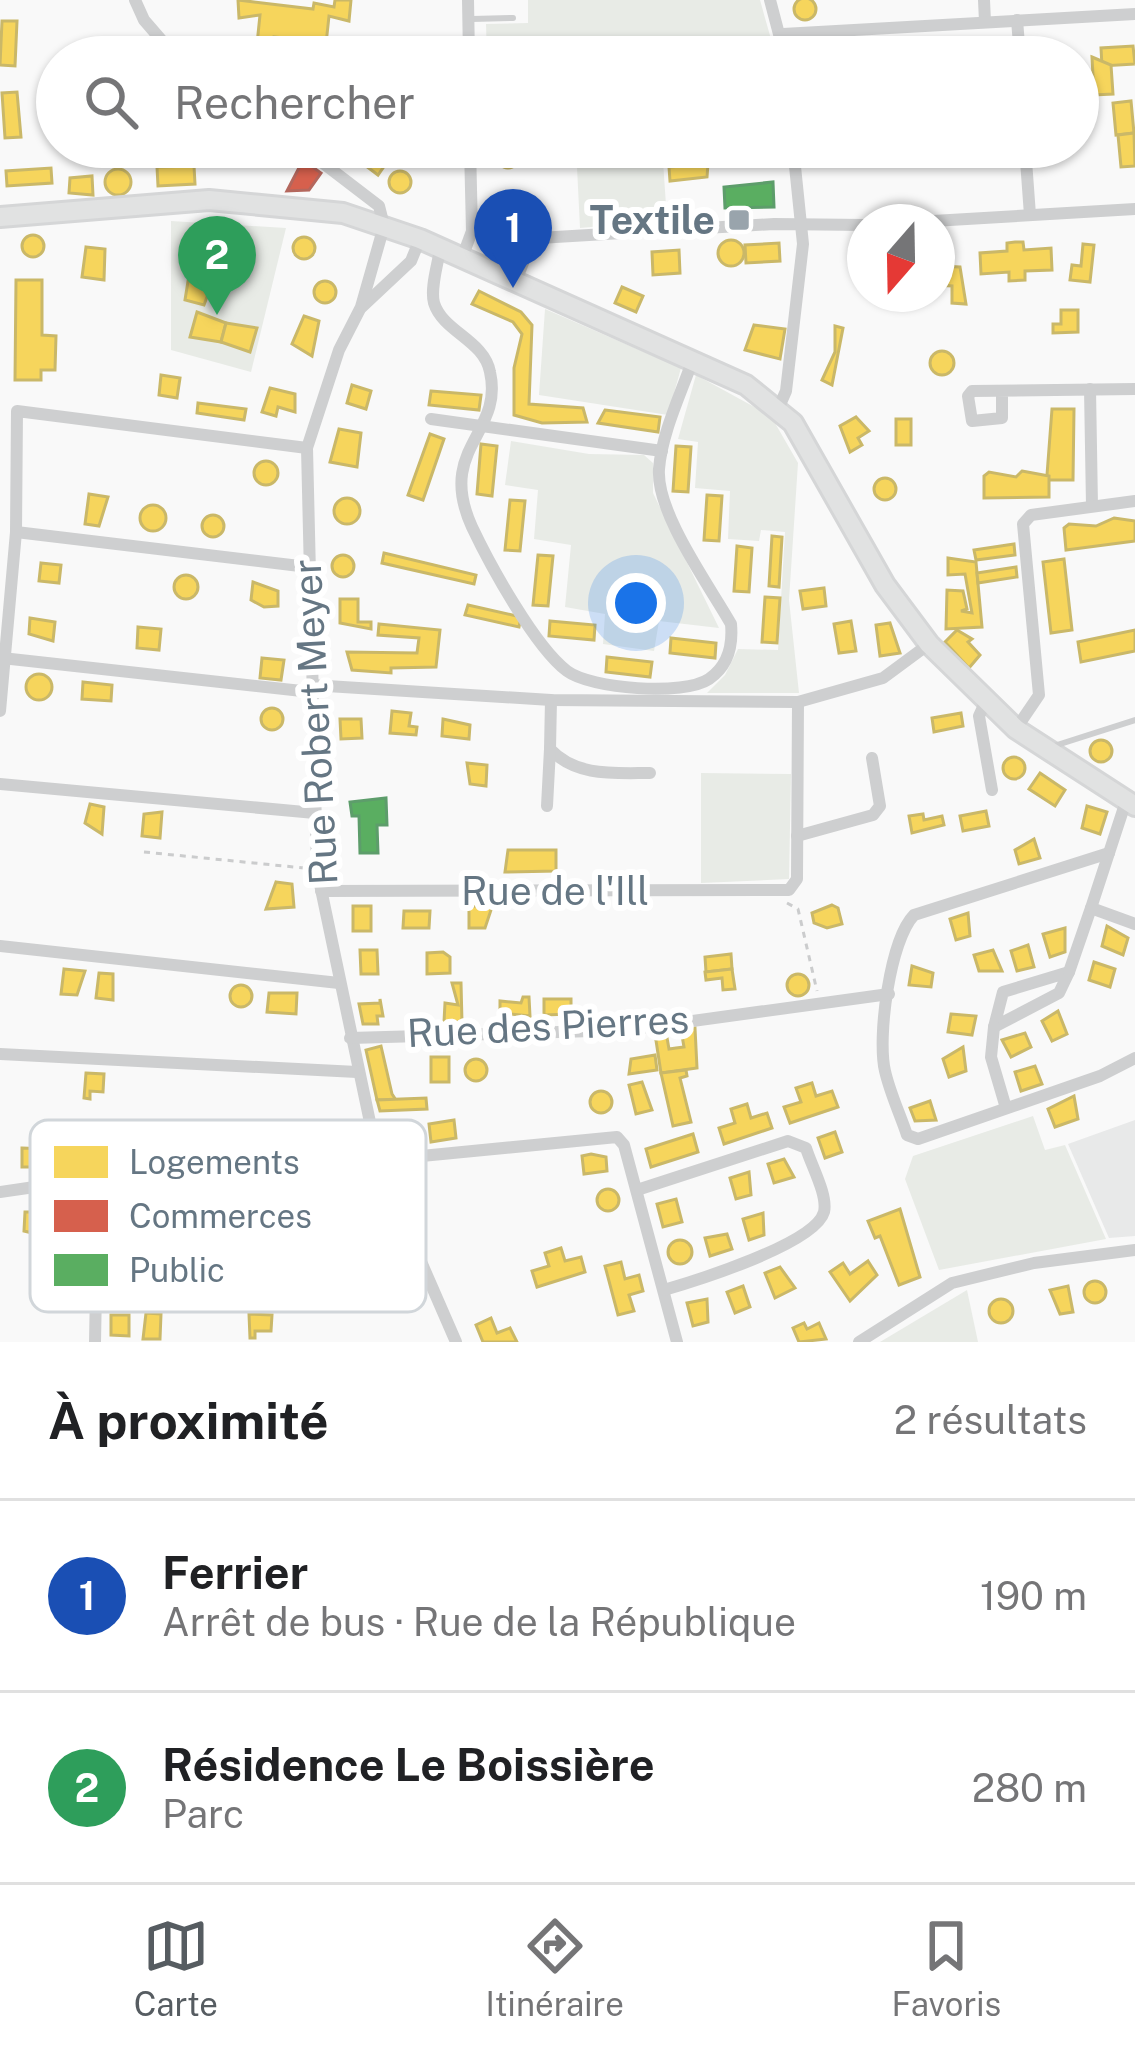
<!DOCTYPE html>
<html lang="fr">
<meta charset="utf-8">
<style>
:root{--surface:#fff;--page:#f6f6f6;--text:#202124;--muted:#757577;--line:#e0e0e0;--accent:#565c61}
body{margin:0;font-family:"Public Sans",sans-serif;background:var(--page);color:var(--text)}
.compass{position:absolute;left:847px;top:204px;width:108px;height:108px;border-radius:50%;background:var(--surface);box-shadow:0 3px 9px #0004;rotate:200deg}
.you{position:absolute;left:636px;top:603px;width:42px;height:42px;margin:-30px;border:9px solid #fff;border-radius:50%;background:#1a73e8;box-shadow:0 0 0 18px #1a73e833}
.badge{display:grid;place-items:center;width:78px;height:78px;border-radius:50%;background:var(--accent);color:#fff;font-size:39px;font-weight:700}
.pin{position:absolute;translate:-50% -99px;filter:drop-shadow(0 3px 6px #0008)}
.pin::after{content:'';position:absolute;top:63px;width:42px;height:36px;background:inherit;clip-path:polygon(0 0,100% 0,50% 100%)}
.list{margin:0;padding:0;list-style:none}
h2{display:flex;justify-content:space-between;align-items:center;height:156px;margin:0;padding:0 48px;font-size:51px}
h2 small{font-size:39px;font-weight:400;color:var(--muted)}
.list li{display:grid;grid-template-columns:78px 1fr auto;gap:36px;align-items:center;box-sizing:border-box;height:192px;padding:0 48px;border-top:3px solid var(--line)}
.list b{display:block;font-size:45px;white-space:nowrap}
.list p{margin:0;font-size:39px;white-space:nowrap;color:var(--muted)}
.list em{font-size:39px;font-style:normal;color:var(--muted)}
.icon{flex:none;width:66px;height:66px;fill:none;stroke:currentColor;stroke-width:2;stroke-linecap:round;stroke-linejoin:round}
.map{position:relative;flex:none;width:1135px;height:1342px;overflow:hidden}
.search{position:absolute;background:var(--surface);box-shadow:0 3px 9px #0004;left:36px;right:36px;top:36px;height:132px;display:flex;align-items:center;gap:30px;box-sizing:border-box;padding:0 42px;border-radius:66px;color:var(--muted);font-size:45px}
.sheet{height:540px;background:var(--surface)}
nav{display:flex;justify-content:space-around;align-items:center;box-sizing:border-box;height:168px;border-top:3px solid var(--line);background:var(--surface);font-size:33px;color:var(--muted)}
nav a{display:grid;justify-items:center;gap:6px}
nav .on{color:var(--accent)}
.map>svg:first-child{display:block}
.built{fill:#e8e9e9}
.green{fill:#e8ebe6}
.homes{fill:#f6d55c;stroke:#cab868;stroke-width:3}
.shops{fill:#d6604d;stroke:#b4675d;stroke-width:3}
.public{fill:#5aae61;stroke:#5d9d6b;stroke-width:3}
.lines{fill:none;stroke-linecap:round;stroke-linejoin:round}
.secondary-casing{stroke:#d5d6d7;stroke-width:24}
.path{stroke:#cbcccd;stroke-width:3;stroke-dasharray:6 6;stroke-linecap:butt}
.service{stroke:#cecfd0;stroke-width:6}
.minor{stroke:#cecfd0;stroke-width:12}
.secondary{stroke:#e1e2e2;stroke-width:18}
.poi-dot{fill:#99a4ac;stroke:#fff;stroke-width:4.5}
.labels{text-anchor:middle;stroke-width:12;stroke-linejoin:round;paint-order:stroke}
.poi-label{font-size:39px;font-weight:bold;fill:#657683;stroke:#fff;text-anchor:end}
.street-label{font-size:39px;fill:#657683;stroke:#fff}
.key{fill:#fff;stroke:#d1d6da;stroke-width:3}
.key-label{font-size:33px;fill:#657683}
</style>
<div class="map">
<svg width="1135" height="1342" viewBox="0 0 1135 1342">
<rect width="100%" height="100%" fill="#f9f9f9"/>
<polygon class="built" points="1135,1120 1135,1236 1109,1238 1068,1144"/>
<g class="green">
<polygon points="528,0 760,0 776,57 487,57 486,24 528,23"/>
<polygon points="576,147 783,147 783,150 663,161 667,220 580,228"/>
<polygon points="171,221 286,228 251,372 171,350"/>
<polygon points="545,309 681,368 668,415 539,395"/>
<polygon points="696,375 771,416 798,463 789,600 799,693 707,693 725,675 738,649 778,650 785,532 761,530 759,541 728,539 730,491 695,488 698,442 678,439"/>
<polygon points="511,441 589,454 644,455 653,463 653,493 719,628 659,621 654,651 603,644 605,614 565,607 571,545 534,539 538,490 505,485"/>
<polygon points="701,773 791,774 789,879 701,883"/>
<polygon points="1033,1116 1045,1150 1065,1145 1106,1239 939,1270 905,1179 913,1156"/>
<polygon points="967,1290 978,1342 880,1342"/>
</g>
<g class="homes">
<circle cx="805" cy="9" r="11"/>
<polygon points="238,0 313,9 314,3 334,7 335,0 351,0 349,21 329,16 325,53 309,52 310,41 274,37 273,45 257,44 260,15 239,18"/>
<polygon points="2,21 17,21 15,66 0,65"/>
<polygon points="1005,38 1005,57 985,57 984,39"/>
<polygon points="1133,46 1135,64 1102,66 1101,48"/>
<polygon points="1092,57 1111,65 1113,94 1094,95"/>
<polygon points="17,92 21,137 5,138 2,93"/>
<polygon points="1131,101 1134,133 1116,135 1113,103"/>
<polygon points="1134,133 1135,166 1121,167 1118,135"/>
<circle cx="508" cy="157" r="11"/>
<polygon points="367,147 394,152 378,175 358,160"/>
<polygon points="708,164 707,177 670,181 669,167"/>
<polygon points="194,166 195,184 158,186 157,167"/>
<polygon points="51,168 52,183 7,186 6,171"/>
<circle cx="118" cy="182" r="13"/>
<circle cx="400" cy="182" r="11"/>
<polygon points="92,176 93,195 69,193 70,178"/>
<circle cx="33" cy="246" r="11"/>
<circle cx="304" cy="248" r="11"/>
<circle cx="731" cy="253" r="13"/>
<polygon points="1015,242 1023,242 1024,250 1051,248 1052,270 1025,271 1025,280 1009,281 1009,272 981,274 980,253 1007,251 1007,243"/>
<polygon points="779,243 780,261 746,263 745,245"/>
<polygon points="1083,244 1094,245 1090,282 1070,280 1072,265 1081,266"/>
<polygon points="86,247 105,249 104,280 82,277"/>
<polygon points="679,250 680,273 653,275 652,252"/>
<polygon points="938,266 960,267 966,304 952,303 952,286 937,285"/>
<polygon points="190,269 215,275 204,305 185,300"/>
<polygon points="16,280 42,280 42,335 56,336 55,370 41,370 41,380 15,380"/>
<circle cx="325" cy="292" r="11"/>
<polygon points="622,287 643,296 636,312 615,303"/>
<polygon points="479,291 521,312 532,325 529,404 583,408 587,422 542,423 514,415 514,368 522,334 513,322 472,304"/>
<polygon points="1061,310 1078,310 1078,332 1053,333 1053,324 1061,324"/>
<polygon points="197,312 226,323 221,342 190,337"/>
<polygon points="304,316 319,321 312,356 292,344"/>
<polygon points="226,323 257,328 250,352 221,342"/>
<polygon points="754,325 785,329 780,359 745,350"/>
<polygon points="835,326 843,328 832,385 822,380 835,352"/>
<circle cx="942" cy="363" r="12"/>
<polygon points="161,375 180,378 177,398 159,395"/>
<polygon points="352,385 371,391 366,409 347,403"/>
<polygon points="270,388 295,394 295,412 278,407 276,416 262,412"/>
<polygon points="431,391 481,395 479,410 429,405"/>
<polygon points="198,403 246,409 244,420 197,413"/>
<polygon points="1052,409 1074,409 1073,480 1049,480 1047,475"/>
<polygon points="605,410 660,417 658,432 598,423"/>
<polygon points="856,417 869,431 858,438 862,445 850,452 840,426"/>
<rect x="896" y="419" width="15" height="26"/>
<polygon points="339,429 361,433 357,467 330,462"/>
<polygon points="430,434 444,439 423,500 408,495"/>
<polygon points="481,444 497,446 492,496 477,494"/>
<polygon points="676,446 691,447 688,492 673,491"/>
<circle cx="266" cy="473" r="12"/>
<polygon points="1022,471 1049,476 1049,497 984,498 984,476 989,472 1016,477"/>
<circle cx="885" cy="489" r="11"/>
<polygon points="89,494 108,497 99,526 85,524"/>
<polygon points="707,495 722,496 719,541 704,540"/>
<circle cx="347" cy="511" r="13"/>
<polygon points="510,500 525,501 520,551 505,550"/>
<circle cx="153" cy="518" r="13"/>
<circle cx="213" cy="526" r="11"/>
<polygon points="1114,518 1135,521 1135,541 1066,550 1064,528 1069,524 1096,526"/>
<polygon points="772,536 782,537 779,587 769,586"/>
<polygon points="1014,544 1015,555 976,560 974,550"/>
<polygon points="737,546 752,548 749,592 734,591"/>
<polygon points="384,553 476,575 474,584 382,563"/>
<polygon points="538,555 553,556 548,606 533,605"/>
<circle cx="343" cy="566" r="11"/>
<polygon points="948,558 976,562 982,627 946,629 947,590 963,591 967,609 961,611 972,613 965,574 948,575"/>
<polygon points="1064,559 1072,630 1051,633 1043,562"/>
<polygon points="41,563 61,565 59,583 39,581"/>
<polygon points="1016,567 1017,577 978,583 977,573"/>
<circle cx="186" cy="587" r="12"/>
<polygon points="253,582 278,591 278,606 264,607 251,600"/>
<polygon points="824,588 826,606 803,609 800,591"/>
<polygon points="765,597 780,598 777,643 762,642"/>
<polygon points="340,599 358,599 358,622 371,622 371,629 340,623"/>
<polygon points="468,605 521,617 519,627 465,615"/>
<polygon points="30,618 55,622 53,641 29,634"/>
<polygon points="550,621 595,625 594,640 549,636"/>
<polygon points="851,621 856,651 839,653 834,624"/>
<polygon points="890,623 900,653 880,656 876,625"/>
<polygon points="379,624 440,630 436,667 391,668 391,673 352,670 347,652 417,653 419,638 378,635"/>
<polygon points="138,627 161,629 159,650 137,648"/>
<polygon points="957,630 972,639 968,642 980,655 969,668 945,642"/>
<polygon points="1135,630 1135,651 1081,662 1078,642"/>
<polygon points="671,638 716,643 715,658 670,653"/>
<polygon points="607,657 652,662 650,677 606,672"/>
<polygon points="262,658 284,660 281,680 260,678"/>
<circle cx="39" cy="687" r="13"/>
<polygon points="83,682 112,685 111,701 82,699"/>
<circle cx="272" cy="719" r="11"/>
<polygon points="392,711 411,713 409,726 417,727 416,735 390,733"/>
<polygon points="961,713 963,726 934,732 932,718"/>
<polygon points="340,719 361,719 362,738 341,739"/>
<polygon points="443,719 470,725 469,739 442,736"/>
<circle cx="1101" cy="751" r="11"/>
<circle cx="1014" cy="768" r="11"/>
<polygon points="467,763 487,765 486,786 470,784"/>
<polygon points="1040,773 1065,790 1055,806 1029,789"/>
<polygon points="90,804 104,807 102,834 85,823"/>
<polygon points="1087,806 1107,812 1100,834 1082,828"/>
<polygon points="986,811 989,826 963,831 960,816"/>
<polygon points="162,812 160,838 142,836 144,814"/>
<polygon points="923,814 924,820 942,816 944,825 912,833 909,816"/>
<polygon points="1034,839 1040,858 1019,864 1015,850"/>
<polygon points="508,850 556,850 556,871 505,872"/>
<polygon points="276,882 292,884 294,907 266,909"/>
<polygon points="832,905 838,908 842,924 827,928 814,923 812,913"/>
<rect x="353" y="906" width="18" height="25"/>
<polygon points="469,906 492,907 485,928 469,928"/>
<polygon points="404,911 430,911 429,928 403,928"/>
<polygon points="968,913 970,936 956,940 950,919"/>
<polygon points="1107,926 1128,938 1123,955 1102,946"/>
<polygon points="1065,928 1065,952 1050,957 1043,934"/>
<polygon points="1028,945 1034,967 1017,971 1011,951"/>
<polygon points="360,950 377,950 378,974 361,974"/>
<polygon points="993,950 1002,971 979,971 974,955"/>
<polygon points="443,952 450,957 450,973 427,974 427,953"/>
<polygon points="731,954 732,969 706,972 705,957"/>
<polygon points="1094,962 1115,969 1110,987 1089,980"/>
<polygon points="912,966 933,973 931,987 909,985"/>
<polygon points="64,969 85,971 77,995 61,994"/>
<polygon points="732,969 735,989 723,990 722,978 706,980 705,972"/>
<polygon points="99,973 113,974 113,1000 96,998"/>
<circle cx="798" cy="985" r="11"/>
<polygon points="452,983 461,983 462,1022 444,1022 445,1003 458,1005"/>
<circle cx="241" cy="996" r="11"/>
<polygon points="269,993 297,993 296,1014 267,1012"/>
<polygon points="523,997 529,997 530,1016 500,1013 500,1001 521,1003"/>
<polygon points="380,999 383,1016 377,1016 378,1024 363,1024 359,1004 380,1003"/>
<polygon points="544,999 571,999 571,1014 544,1015"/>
<polygon points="1058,1011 1067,1034 1052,1041 1042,1021"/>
<polygon points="951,1014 976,1016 972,1035 948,1032"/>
<polygon points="695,1028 697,1068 661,1073 655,1034 666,1032 669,1049 676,1048 684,1047 681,1030"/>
<polygon points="1025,1033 1031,1047 1011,1057 1002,1040"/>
<polygon points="381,1046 392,1094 396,1100 377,1100 366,1050"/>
<polygon points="963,1047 966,1071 949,1077 943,1059"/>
<polygon points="655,1055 657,1070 629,1074 631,1059"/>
<rect x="431" y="1057" width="18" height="25"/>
<circle cx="476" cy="1070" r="11"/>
<polygon points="1035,1066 1042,1084 1021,1091 1015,1072"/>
<polygon points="686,1070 687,1076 680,1078 691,1122 673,1126 661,1073"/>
<polygon points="86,1073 104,1074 103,1092 90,1091 90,1099 84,1098"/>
<polygon points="642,1082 652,1110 636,1114 629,1085"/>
<polygon points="812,1083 816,1096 832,1091 838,1107 790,1123 784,1107 801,1102 796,1088"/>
<circle cx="601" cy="1102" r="11"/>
<polygon points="1074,1096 1078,1119 1055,1127 1048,1109"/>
<polygon points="426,1098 427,1109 380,1111 377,1100"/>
<polygon points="930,1101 936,1120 915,1121 910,1108"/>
<polygon points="747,1104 751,1118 767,1113 772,1128 724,1144 719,1128 735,1123 731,1109"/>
<polygon points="454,1120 456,1138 431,1142 429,1124"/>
<polygon points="835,1132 842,1152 825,1158 818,1138"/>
<polygon points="693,1134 698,1152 651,1167 646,1149"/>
<polygon points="22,1148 46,1149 46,1167 22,1167"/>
<polygon points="591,1154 606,1157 607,1171 584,1174 582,1156"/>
<polygon points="784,1159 794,1177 774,1183 768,1164"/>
<polygon points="749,1172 751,1195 736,1199 730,1178"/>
<circle cx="608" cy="1200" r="11"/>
<polygon points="676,1199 682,1222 663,1227 657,1204"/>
<polygon points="900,1209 920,1277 899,1285 880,1236 875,1238 868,1221"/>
<polygon points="25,1212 42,1212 41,1235 24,1231"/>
<polygon points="763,1213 764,1235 749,1240 743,1219"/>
<polygon points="727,1234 732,1249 710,1256 705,1238"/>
<circle cx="680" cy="1252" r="12"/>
<polygon points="561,1248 565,1261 581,1257 585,1272 537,1287 532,1271 549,1266 545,1253"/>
<polygon points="868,1261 877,1275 850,1301 830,1272 843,1263 850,1274"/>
<polygon points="621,1262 625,1279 639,1275 643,1291 629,1295 634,1311 618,1315 605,1266"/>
<polygon points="780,1267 795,1288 775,1298 765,1273"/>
<circle cx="1095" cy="1292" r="11"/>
<polygon points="743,1286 750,1307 735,1313 727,1292"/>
<polygon points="1068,1286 1073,1312 1060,1314 1050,1290"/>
<polygon points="707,1299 708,1322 693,1326 687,1303"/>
<circle cx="1001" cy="1311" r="12"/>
<polygon points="146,1313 161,1314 160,1339 143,1339"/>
<polygon points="249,1314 272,1315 271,1331 255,1331 255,1338 250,1338"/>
<polygon points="111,1315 129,1315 129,1336 111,1335"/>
<polygon points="491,1318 497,1333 510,1328 517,1342 483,1342 476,1325"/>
<polygon points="804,1323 807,1329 819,1323 826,1339 799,1342 793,1328"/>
</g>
<polygon class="shops" points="303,160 321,173 309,190 287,191"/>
<g class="public">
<polygon points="773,182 774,207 725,208 724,187"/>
<polygon points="386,798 387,825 377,825 378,853 360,853 359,816 352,816 350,802"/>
</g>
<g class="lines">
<g class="secondary-casing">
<polyline id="secondary" points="0,217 209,200 343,213 420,239 746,385 793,423 885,585 929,644 1016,729 1135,806"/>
</g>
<g class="path">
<polyline points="482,232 520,233"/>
<polyline points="144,852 304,868"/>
<polyline points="787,903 798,909 817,991"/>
</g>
<g class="service">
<polyline points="472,19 513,18"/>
<polyline points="1054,746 1135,720"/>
</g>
<g class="minor">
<polyline points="135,0 144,20 176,57"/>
<polyline points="468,0 469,57"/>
<polyline points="770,0 785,57"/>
<polyline points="984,0 985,22"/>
<polyline points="1017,20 1020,57"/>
<polyline points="783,34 1135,14"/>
<polyline points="302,147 379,206 384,226 361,307 339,350 307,448 317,870 379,1165 456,1342"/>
<polyline points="1025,147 1030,215"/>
<polyline points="916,222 1135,209"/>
<path d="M440,249c-2,15 -10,39 -6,54 9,29 50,37 56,69 14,62 -54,76 -18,155 18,38 63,120 95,144 24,18 117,25 142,8 19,-13 24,-33 22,-55 -22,-39 -75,-111 -72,-155 3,-37 22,-75 34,-110"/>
<polyline points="462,258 472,231 470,147"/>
<polyline points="516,281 531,242 539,238 774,224 865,225"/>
<polyline points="362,307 411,261 420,239"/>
<polyline points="1090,389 1092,506"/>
<polyline points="1002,391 1002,418 972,421 968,396 972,391 1135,389"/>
<polyline points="779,407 786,391 803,244 793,147"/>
<polyline points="431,419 662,451"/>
<polyline points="16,532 308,567"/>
<polyline points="2,658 311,692"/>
<polyline points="311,685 551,700 798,702 883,678 929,644"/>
<path d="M551,700l-1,49c26,28 65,24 100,24"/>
<polyline points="985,703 979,716 992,790"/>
<polyline points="0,711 16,532 17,411 307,448"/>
<polyline points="1016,729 1039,695 1023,524 1031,515 1135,501"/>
<polyline points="0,784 315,813"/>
<polyline points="1126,801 1091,908 1135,924"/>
<polyline points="547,806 550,749"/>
<polyline points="797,836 873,815 880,806 872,758"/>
<path d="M1109,853l-195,62c-24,25 -37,122 -29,156 5,22 15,43 22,64l11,4 182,-63 35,-18"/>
<polyline points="321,891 789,890 797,879 798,702"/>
<polyline points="0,946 339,983"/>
<polygon points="1069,972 1059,993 994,1027 1003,992"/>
<polyline points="1069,972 1091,908"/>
<polyline points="994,1027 991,1057 1006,1108"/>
<polyline points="350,1038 627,1030 889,994"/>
<polyline points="0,1054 357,1072"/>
<polyline points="379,1165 401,1158 617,1137 624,1145 677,1342"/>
<path d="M637,1190l151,-49 18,7c5,17 22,47 18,64 -9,32 -129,69 -160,78"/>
<polyline points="0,1192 48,1185 292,1191 355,1187 379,1165"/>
<polyline points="96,1296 290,1296 295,1286 292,1191"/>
<polyline points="95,1342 98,1185"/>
<polyline points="859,1342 952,1283 1034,1263 1135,1250"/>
</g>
<use href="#secondary" class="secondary"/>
</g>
<rect class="poi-dot" x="727" y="208" width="24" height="24" rx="6"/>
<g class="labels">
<g class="poi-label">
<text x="715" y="234">Textile</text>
</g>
<g class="street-label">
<text transform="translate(315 722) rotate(-93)" y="14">Rue Robert Meyer</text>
<text x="555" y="905">Rue de l'Ill</text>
<text transform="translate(548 1026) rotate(-3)" y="14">Rue des Pierres</text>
</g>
</g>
<rect x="30" y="1120" width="396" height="192" rx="18" class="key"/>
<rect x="54" y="1146" width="54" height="32" fill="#f6d55c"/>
<rect x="54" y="1200" width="54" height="32" fill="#d6604d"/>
<rect x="54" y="1254" width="54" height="32" fill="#5aae61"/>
<g class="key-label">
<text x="129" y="1174">Logements</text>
<text x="129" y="1228">Commerces</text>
<text x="129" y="1282">Public</text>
</g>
</svg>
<svg class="compass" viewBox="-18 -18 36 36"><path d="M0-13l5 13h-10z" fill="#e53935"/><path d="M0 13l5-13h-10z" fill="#757577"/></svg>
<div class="you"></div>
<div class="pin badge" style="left:513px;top:288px;background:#1a4fb4">1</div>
<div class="pin badge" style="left:217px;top:315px;background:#2e9e5b">2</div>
<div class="search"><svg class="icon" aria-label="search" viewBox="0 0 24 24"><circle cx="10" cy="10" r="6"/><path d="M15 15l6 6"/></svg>Rechercher</div>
</div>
<section class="sheet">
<h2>À proximité<small>2 résultats</small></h2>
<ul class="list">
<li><span class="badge" style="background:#1a4fb4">1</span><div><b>Ferrier</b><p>Arrêt de bus · Rue de la République</p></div><em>190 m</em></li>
<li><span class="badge" style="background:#2e9e5b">2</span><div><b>Résidence Le Boissière</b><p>Parc</p></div><em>280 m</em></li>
</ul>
</section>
<nav>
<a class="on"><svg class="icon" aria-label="map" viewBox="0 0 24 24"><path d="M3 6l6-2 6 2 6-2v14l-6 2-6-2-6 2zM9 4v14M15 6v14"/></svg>Carte</a>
<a><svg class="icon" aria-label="directions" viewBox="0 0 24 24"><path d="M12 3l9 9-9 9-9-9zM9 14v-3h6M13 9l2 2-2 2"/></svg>Itinéraire</a>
<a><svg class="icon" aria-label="saved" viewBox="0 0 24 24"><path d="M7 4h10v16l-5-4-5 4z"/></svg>Favoris</a>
</nav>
